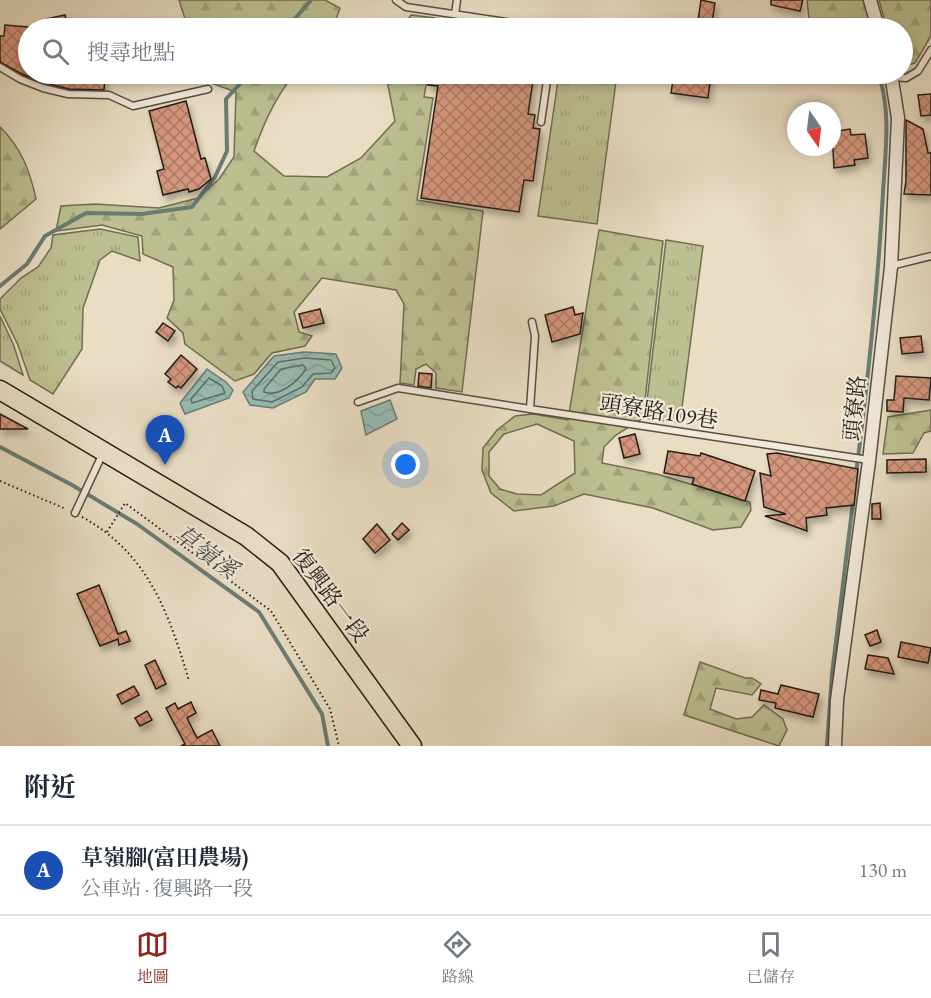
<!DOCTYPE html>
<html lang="zh-TW">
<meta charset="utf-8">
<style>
:root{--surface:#fff;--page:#f6f6f7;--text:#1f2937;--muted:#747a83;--line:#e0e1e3;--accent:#8f2418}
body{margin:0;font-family:"EB Garamond","Noto Serif TC",serif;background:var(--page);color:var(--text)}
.compass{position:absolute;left:787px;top:102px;width:54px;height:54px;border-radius:50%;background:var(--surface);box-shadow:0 3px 9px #0003;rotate:166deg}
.you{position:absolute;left:406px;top:465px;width:21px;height:21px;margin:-15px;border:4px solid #fff;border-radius:50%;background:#1a73e8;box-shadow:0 0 0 9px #1a73e833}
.badge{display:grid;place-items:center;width:39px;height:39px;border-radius:50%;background:var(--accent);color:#fff;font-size:20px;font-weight:700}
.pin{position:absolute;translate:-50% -50px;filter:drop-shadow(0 2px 3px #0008)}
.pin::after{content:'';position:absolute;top:32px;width:21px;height:18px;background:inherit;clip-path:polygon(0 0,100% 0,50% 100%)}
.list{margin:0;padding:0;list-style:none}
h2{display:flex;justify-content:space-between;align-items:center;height:78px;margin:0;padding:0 24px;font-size:26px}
h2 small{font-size:20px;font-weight:400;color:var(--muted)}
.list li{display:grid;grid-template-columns:39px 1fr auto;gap:18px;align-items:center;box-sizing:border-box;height:90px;padding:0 24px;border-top:2px solid var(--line)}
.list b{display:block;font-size:22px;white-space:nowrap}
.list p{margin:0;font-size:20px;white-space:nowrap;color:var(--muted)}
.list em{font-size:20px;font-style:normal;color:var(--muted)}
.icon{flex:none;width:33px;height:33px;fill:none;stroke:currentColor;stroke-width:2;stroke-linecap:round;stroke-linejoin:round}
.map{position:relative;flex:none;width:931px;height:746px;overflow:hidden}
.search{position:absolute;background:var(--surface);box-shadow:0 3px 9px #0003;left:18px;right:18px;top:18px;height:66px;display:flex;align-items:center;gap:15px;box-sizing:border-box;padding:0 21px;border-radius:33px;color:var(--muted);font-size:22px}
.sheet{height:168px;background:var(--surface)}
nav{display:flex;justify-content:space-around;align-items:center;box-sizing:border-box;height:84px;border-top:2px solid var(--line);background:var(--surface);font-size:16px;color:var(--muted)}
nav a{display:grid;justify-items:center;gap:3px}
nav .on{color:var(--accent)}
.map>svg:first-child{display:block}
.grass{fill:url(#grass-tufts);stroke:#706e52;stroke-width:1.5}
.forest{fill:url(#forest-firs);stroke:#706e52;stroke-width:1.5;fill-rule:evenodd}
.water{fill:url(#water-waves);stroke:#697d73;stroke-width:1.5}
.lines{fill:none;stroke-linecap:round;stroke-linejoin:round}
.shore{stroke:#5e6d64;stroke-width:1.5}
.stream{stroke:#697d73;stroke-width:4}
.building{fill:url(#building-cross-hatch);stroke:#251e14;stroke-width:1.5;filter:url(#shadow)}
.lane-casing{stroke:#564e40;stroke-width:9}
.street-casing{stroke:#564e40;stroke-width:15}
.primary-casing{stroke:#251e14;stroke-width:21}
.path{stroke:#251e14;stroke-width:2;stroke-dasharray:1.5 3;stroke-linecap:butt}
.lane{stroke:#f1e9d9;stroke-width:6}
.street{stroke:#f1e9d9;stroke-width:12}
.primary{stroke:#e9ddc4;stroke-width:18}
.labels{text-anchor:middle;stroke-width:4.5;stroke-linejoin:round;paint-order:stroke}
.street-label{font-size:22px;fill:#251e14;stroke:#f1e9d9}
.water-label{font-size:24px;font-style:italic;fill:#474d44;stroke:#f1e9d9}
</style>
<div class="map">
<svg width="931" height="746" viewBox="0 0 931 746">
<defs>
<pattern id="grass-tufts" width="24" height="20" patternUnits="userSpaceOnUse" patternTransform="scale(1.5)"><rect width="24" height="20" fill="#bcbf90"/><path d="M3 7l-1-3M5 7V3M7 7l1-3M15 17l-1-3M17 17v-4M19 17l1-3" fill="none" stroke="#a1a47b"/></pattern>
<pattern id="forest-firs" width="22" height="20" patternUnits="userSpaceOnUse" patternTransform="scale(1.5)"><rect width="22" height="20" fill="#bcbf90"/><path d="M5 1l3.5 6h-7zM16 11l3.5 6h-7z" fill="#a1a47b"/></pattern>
<pattern id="water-waves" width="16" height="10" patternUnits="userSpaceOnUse" patternTransform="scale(1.5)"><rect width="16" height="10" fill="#97bcb3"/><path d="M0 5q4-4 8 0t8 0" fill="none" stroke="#82a199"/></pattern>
<pattern id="building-cross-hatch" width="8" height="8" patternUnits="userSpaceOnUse" patternTransform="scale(1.5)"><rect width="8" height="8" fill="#d4967b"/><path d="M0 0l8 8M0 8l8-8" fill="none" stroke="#ac7a64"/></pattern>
<filter id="shadow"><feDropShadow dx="3" dy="5.5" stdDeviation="3" flood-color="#0004"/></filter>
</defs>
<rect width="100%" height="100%" fill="#e9ddc4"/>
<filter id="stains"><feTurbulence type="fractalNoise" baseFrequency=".00333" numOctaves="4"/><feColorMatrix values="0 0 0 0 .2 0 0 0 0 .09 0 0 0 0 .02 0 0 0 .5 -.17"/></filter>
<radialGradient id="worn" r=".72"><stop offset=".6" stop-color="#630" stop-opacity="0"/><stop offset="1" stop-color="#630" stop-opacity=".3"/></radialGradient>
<g class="grass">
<polygon points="559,74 617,74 597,224 538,216"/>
<polygon points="100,229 138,237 140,261 112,251 100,260 83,308 82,349 53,394 30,380 18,345 0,309 0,299 21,278 38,267 51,248 53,235"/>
<polygon points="666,240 703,246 680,423 645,418"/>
<polygon points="0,316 14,346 23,375 0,361"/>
</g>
<g class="forest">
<polygon points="179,0 325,0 340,8 333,28 188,28"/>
<polygon points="807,0 863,0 872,28 810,28"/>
<polygon points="879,0 931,0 931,36 915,63 903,66 902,28 887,28"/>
<polygon points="411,15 435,18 434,28 401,28"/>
<path d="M205,74h90c-19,21 -32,51 -41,77l30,25 43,1 34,-19 34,-37 -8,-41 1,-6h40l-4,23 9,1 -16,102 66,11 -21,181 -26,-4v-15l-10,-9 -10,5 -2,16 -14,-2 4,-79 -8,-14 -74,-12 -28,34 5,20 13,4 -7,10 -33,7 -18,21 -19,7 -50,-37 -2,-11 -16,-15 7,-18 -1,-33 -30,-13 -1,-18 -40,-11 -46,6 5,-25 34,-2 64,4 39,-10 21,-19 15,-22 2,-65 -28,-10z"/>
<path d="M0,127c21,20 30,44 36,72l-36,30z"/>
<path d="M599,230l64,11 -20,177 -27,17 -12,12 -2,16 55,11 93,28 1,8 -10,17 -28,3 -60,-22 -69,-14 -30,12 -40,5 -23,-18 -9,-23 1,-22 14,-18 18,-14 18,-2 35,6zM537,424l37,17 1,32 -34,22 -24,-1 -17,-5 -11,-13v-24l15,-18z"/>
<polygon points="931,410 931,431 924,433 913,453 883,454 888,417"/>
<polygon points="700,662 745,678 752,678 761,684 752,695 716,688 710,709 736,719 752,717 764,705 783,719 787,730 779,746 684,715"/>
</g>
<g class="water">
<polygon points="304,352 336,354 342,368 335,379 315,379 306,392 273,408 250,405 243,392 274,356"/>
<polygon points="207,369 226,382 233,390 229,398 185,414 180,403"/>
<polygon points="390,400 397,419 366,435 361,411"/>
</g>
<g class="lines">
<g class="shore">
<polygon points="305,358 331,360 335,368 331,373 313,374 302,387 272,402 253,399 252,391 278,362"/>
<path d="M303,365l3,4c-8,12 -27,29 -42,23v-3l17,-20z"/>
<polygon points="209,378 222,386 225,393 192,403 191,399"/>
</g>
<g class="stream">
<polyline points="287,28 311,0"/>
<polyline points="0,286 27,264 45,236 86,213 142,214 192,207 215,177 227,151 226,99 249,74"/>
<polyline points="0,447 72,485 137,524 259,612 322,714 328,746"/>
<path d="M856,474c12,-94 22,-188 27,-282 2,-36 8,-78 -3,-113"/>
<polyline points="827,746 832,674 853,502"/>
</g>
</g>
<g class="building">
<polygon points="701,0 715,3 711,28 697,28"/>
<polygon points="771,0 803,0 800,11 771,5"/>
<polygon points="65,15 68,28 48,28 46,19"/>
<polygon points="5,25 28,27 28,74 86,74 86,78 105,79 104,90 69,89 45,83 22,74 0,62 0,36 4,36"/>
<polygon points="430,74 534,74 528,114 535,115 533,128 540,129 533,181 524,180 519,212 421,198 438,86 428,85"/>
<polygon points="674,74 711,74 708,98 671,93"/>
<polygon points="931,94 931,115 921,116 918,95"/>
<polygon points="186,101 201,159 205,158 211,179 199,189 189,192 188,189 163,195 157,171 164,169 149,111"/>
<polygon points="906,120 923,129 928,153 931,153 931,195 904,194 906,181"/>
<polygon points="850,129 851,135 865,134 868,158 854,160 855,165 834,168 832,132"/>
<polygon points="573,307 575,315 583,313 580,334 552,342 545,315"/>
<polygon points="320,309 324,323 303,328 299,314"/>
<polygon points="163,323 175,331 168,341 156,332"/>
<polygon points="921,336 923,352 902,354 900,338"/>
<polygon points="181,355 197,369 181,388 178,386 176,388 168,382 171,379 165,374"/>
<polygon points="419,373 432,374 431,388 418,386"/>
<polygon points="896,376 931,378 929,400 904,398 903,412 887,411 887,400 894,400"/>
<polygon points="0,414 28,429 0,429"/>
<polygon points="635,434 640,454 624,458 619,438"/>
<polygon points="668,451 700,456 701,453 755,471 745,501 692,484 694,478 664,473"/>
<polygon points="777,453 858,469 854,505 826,508 827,515 806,518 807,531 765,516 786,514 764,507 760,473 771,476 767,454"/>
<polygon points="926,459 926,472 887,473 887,460"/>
<polygon points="880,503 881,519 872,519 872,504"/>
<polygon points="402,523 409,530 398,540 392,534"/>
<polygon points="377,524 390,540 375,553 363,539"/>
<polygon points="99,585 118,634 126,631 130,641 119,645 118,639 100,646 77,594"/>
<polygon points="877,630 881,642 870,646 865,635"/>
<polygon points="901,642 931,648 928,663 898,657"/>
<polygon points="868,655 888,658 894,674 865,669"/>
<polygon points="155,660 166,684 156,689 145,665"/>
<polygon points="781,685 819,694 813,717 775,708 776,703 759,700 761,690 778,694"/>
<polygon points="134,686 139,695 122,704 117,695"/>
<polygon points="191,702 196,713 187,718 197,738 212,730 220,746 181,746 185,744 166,708 175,703 178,709"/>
<polygon points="147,711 152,720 140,726 135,718"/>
</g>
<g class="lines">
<g class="lane-casing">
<g id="lane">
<polyline points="396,0 406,7 546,28"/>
<polyline points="455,14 457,0"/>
<polyline points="0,67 20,79 43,88 68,94 109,95 133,106 208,89"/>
<polyline points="853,74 906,78 918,71 931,50"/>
<polyline points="541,122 548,74"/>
<polyline points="891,266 931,256"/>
<polyline points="532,322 535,336 530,409 869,460"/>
<polyline points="358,402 398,388 530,409"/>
<polyline points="75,513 103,453"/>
</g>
</g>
<g class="street-casing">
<g id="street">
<polyline points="870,0 878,28"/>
<polyline points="835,746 837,700 869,461 891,267 898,118 891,74"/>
</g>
</g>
<g class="primary-casing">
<polyline id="primary" points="0,390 246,536 280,563 412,746"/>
</g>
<g class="path">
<polyline points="0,481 66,509"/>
<path d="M82,517c66,36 87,96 107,164"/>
<polyline points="107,532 125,503 271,611 330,709 339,746"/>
</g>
<use href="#lane" class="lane"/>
<use href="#street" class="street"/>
<use href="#primary" class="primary"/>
</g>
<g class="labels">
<g class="street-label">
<text transform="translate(854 408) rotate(-84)" y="8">頭寮路</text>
<text transform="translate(659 411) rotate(9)" y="8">頭寮路109巷</text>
<text transform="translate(331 595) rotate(53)" y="8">復興路一段</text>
</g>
<g class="water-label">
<text transform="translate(206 552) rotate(36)" y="8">草嶺溪</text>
</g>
</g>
<rect width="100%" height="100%" filter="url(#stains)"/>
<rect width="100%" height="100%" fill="url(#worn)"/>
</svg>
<svg class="compass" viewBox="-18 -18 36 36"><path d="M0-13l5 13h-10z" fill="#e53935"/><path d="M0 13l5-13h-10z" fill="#747a83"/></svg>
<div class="you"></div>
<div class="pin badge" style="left:165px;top:465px;background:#1a4fb4">A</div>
<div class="search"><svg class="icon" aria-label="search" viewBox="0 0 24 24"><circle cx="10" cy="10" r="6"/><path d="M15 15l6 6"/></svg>搜尋地點</div>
</div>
<section class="sheet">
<h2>附近<small></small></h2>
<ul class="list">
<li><span class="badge" style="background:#1a4fb4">A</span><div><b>草嶺腳(富田農場)</b><p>公車站 · 復興路一段</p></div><em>130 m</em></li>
</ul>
</section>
<nav>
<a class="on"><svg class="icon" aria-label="map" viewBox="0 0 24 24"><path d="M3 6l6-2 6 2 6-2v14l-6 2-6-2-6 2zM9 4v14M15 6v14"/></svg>地圖</a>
<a><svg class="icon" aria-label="directions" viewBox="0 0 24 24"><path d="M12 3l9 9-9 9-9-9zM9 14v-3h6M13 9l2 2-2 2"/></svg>路線</a>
<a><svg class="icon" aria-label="saved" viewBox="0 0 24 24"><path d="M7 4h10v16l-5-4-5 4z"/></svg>已儲存</a>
</nav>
